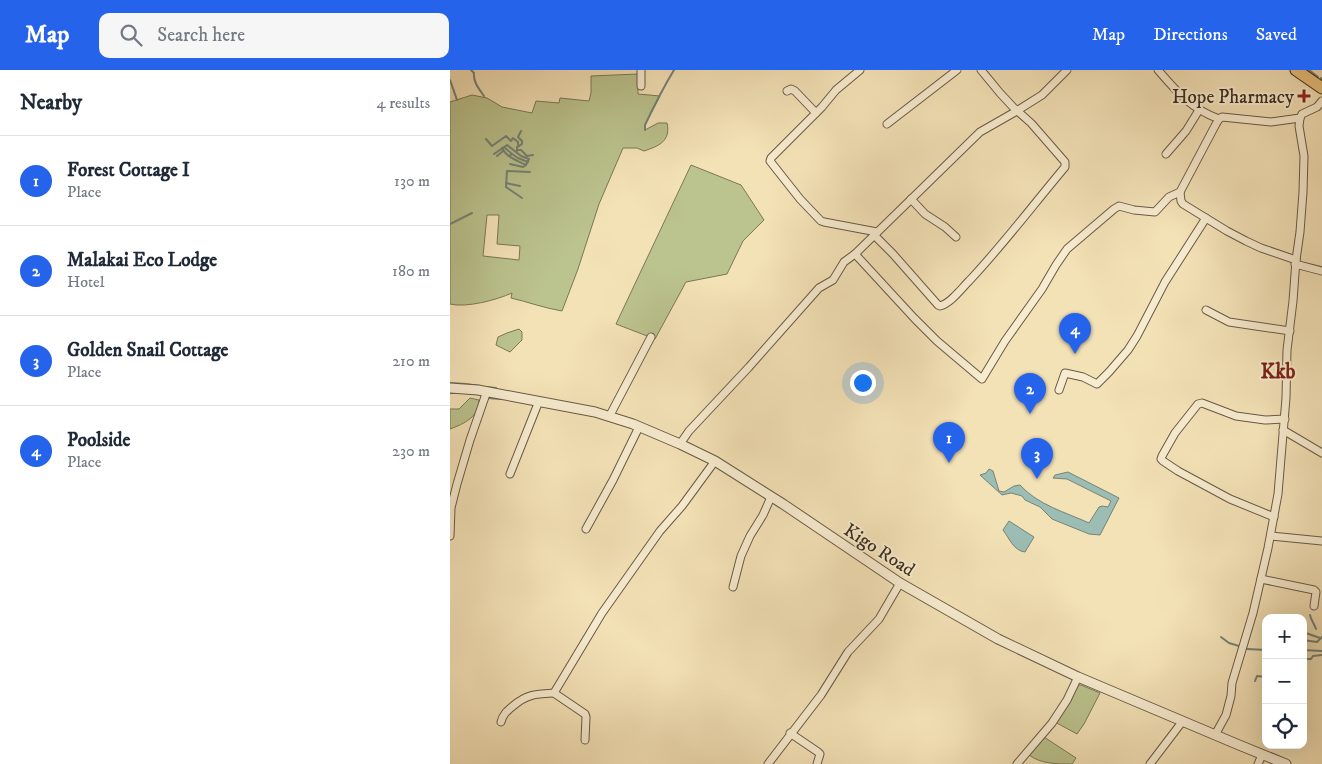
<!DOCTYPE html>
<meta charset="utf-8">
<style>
:root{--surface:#fff;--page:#f6f6f7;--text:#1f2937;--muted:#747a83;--line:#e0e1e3;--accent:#2563eb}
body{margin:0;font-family:"IM FELL DW Pica",serif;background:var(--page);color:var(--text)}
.controls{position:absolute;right:15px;bottom:15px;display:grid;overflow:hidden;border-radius:10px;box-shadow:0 5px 20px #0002}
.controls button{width:45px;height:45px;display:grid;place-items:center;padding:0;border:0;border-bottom:1px solid var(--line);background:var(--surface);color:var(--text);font:25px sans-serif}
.you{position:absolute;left:412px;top:312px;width:18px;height:18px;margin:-12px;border:4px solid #fff;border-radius:50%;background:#1a73e8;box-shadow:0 0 0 8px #1a73e833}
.badge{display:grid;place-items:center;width:32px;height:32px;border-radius:50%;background:var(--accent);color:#fff;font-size:16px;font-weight:700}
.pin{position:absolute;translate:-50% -41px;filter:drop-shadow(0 1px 2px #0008)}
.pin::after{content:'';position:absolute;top:26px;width:18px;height:15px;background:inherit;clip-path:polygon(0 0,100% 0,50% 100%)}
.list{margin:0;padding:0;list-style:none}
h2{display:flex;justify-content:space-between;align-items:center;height:65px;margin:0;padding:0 20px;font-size:21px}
h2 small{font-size:16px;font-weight:400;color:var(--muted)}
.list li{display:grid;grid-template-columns:32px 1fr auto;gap:15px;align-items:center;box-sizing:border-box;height:90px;padding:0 20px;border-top:1px solid var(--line)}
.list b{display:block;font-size:19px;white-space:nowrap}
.list p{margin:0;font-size:16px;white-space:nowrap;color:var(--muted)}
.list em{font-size:16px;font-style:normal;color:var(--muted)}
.icon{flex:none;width:28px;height:28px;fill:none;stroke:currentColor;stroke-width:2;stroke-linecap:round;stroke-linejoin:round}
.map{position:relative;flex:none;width:872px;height:694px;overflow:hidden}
header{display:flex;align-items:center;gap:30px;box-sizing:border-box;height:70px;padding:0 25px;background:var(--accent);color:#fff}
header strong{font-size:24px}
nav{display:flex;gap:28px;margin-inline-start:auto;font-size:18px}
.search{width:350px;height:45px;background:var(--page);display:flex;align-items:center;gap:12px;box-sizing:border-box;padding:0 18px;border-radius:10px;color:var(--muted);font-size:19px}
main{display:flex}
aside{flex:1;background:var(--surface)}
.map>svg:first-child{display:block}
.green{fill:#bbc38e;stroke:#7a7856;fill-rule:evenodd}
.water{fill:#9cbdb3;stroke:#758377}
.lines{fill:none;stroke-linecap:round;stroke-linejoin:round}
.stream{stroke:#758377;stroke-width:2}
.minor-casing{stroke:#685a44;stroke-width:9}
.tertiary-casing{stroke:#685a44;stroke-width:11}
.primary-casing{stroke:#3a2d1e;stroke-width:13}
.minor{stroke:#f8ecd0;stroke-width:7}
.tertiary{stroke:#f8ecd0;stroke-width:9}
.primary{stroke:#eac17c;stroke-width:11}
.poi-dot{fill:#8f2418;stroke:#f8ecd0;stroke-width:2}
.labels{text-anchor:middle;stroke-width:4;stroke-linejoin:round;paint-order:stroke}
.poi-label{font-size:19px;fill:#3a2d1e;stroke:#f8ecd0;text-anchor:end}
.street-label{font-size:19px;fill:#3a2d1e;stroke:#f8ecd0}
.quarter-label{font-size:21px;font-weight:bold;fill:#7a1f14;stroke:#f8ecd0}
</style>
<header>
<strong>Map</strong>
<div class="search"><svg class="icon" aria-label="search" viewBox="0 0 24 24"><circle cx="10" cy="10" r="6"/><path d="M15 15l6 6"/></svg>Search here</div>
<nav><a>Map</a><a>Directions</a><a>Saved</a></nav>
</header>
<main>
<aside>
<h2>Nearby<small>4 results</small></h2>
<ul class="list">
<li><span class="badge">1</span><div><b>Forest Cottage I</b><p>Place</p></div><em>130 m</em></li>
<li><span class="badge">2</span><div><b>Malakai Eco Lodge</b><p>Hotel</p></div><em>180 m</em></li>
<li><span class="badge">3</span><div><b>Golden Snail Cottage</b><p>Place</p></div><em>210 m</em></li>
<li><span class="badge">4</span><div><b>Poolside</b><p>Place</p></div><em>230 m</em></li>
</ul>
</aside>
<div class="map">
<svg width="872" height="694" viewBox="0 0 872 694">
<rect width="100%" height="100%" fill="#f4e2b7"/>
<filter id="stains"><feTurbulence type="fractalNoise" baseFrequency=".004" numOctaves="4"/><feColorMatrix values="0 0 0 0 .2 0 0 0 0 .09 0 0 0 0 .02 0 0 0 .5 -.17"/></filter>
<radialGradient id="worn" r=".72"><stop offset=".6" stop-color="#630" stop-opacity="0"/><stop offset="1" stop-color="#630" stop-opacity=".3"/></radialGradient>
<g class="green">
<path d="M188,4v20l22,2 -15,29v5l13,-7h9c4,18 -8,23 -23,28l-7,-3h-14l-24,56 -21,65 -16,42c-18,-3 -34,-9 -51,-13l1,-5c-16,7 -45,15 -62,11v-202l22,-7 15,3 15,9 30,6 4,-12 23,2 1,-5 29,3 2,-8v-17zM37,145h12l-2,29 23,2 -1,14 -36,-4z"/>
<polygon points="241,95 291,115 314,150 293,171 277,204 236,212 205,269 166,254"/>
<polygon points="69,259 72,262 72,270 60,282 46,275 48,267 57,263"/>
<path d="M20,328l9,2c1,16 -15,24 -29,29v-20h9z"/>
<polygon points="627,615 631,615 650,623 634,654 627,664 605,652"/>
<path d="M594,667l32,21 -4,6c-15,0 -31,0 -43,-9z"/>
</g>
<g class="water">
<path d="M539,399l4,2 6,20 5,1 10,-6 6,-1c18,20 45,27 69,38l10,-16 3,-1 6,1 3,-6 -44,-22 -14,-1 2,-3 13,-3 51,26 -19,37 -11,-1 -37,-15 -12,-12 -15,-7 -3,-4 -11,-3 -9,2 -22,-20 6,-2z"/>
<path d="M559,451l25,16 -9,15c-11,-1 -16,-14 -22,-22z"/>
</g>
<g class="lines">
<g class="stream">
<path d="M21,0l3,3c-1,9 5,16 10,23"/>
<polyline points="859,0 868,7"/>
<polyline points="871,8 872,9"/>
<polyline points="0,10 7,30"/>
<path d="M195,60v-5c9,-19 18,-37 29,-55"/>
<polyline points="36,69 42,76 56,66 61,71 63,68 68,72 68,74 69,76 67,77 67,81"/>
<polyline points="69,76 72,74 72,71 68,67 71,61"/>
<polyline points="54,77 62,84"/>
<polyline points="67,80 71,80 77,86 83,85"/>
<path d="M44,84l13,-9 14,11 8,3 -3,6c-8,-4 -20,-8 -24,-17"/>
<polyline points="47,86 53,81"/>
<polyline points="59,86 62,84 68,88 78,92"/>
<polyline points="60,94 73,97 76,95"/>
<polyline points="56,113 70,116"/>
<polyline points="72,128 56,117 57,101 80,102"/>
<polyline points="0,154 22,143"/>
<polyline points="0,313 16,314 30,316"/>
<polyline points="36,317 46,318"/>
<polyline points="0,323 12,323"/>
<polyline points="37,328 51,329"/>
<path d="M860,545c1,5 4,8 6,14"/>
<polyline points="853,562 870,568"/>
<polyline points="771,567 779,573 789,576"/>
<polyline points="853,570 867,572 872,567"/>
<polyline points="797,579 816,580"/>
<polyline points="853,580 872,581"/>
<polyline points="853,589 861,589 863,586 872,585"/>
<polyline points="805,611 807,606 816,607"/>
</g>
<g class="minor-casing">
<g id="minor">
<polyline points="410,0 386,20 372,37 321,88 320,91 350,129 371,151 374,152 427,162"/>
<polyline points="617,0 592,25 565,42 530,62 405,184 464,248 487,271 532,309 555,271 592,219 606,195 617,179 664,139 669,136 684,140 705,142 719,127 730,122 766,54 769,49 772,47 821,52 850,48"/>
<path d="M708,0c19,22 32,38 61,49"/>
<polyline points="191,16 191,0"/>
<polyline points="337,21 341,19 345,21 366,43"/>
<polyline points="437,54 507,0"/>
<polyline points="716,84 736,61 749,40"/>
<polyline points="730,122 731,131 733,134 777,161 796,171 811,178 846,190"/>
<polyline points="461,129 475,144 495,157 506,167"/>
<path d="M424,165l19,19 45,51 2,1c11,-3 20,-16 29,-25 34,-36 64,-76 96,-114v-5l-34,-39 -18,-16 -13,-14 -19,-23"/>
<polyline points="845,194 872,201"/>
<polyline points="756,240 779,252 840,261"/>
<polyline points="609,320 615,303 633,307 647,314 659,302 678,280 687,266 715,212 756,148"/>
<polyline points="159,347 201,267"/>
<polyline points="833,360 872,383"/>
<polyline points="230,374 239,361 299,297 369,218 383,210 394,192 405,184"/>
<polyline points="60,404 89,331"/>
<polyline points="824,447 780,429 728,401 713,391 711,389 712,386 725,363 748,334 752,333 786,346 815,350 835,349"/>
<polyline points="136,459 163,410 189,357"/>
<polyline points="0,466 1,438 7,414 20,370 37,321"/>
<polyline points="821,466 872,471"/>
<polyline points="811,509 864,520 866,522 864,536"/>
<polyline points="283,517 291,486 300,466 313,445 321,427"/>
<path d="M51,652c2,-8 6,-11 12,-16 14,-12 23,-12 41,-13"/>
<polyline points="340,663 368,682 370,684 367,694"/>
<polyline points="765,665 776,645 781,626 782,613 803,543 818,478 828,424 836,328 837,280 843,231 846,190 850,162 853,122 854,86 849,56 850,48 852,44 867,37 872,31"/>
<polyline points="135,670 136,647 135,644 104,623 152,543 210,461 232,436 265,391"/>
<polyline points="318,694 371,625 398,582 429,549 450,513"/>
<polyline points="567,694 602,653 617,630 628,607"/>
<polyline points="700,694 732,652"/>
<polyline points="808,694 812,685"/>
</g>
</g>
<g class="tertiary-casing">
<polyline id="tertiary" points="0,318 28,320 145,342 183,354 230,374 265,391 333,434 450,513 548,569 628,607 789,675 836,694"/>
</g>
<g class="primary-casing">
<polyline id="primary" points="846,0 872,18"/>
</g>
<use href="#minor" class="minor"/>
<use href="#tertiary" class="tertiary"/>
<use href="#primary" class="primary"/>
</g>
<path class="poi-dot" d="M851.5 18.5h5v5h5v5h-5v5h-5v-5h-5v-5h5z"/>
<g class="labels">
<g class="poi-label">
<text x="844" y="33">Hope Pharmacy</text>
</g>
<g class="street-label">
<text transform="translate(430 479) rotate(33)" y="7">Kigo Road</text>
</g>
<g class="quarter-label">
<text x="828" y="308">Kkb</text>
</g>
</g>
<rect width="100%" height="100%" filter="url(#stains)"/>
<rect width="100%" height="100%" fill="url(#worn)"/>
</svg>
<div class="controls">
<button>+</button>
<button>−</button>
<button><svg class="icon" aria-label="locate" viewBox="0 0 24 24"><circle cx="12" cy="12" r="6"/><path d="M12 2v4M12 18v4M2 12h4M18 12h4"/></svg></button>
</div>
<div class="you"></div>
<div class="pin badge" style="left:499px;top:393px">1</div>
<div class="pin badge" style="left:580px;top:344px">2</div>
<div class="pin badge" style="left:587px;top:409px">3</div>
<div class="pin badge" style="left:625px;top:284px">4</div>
</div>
</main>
